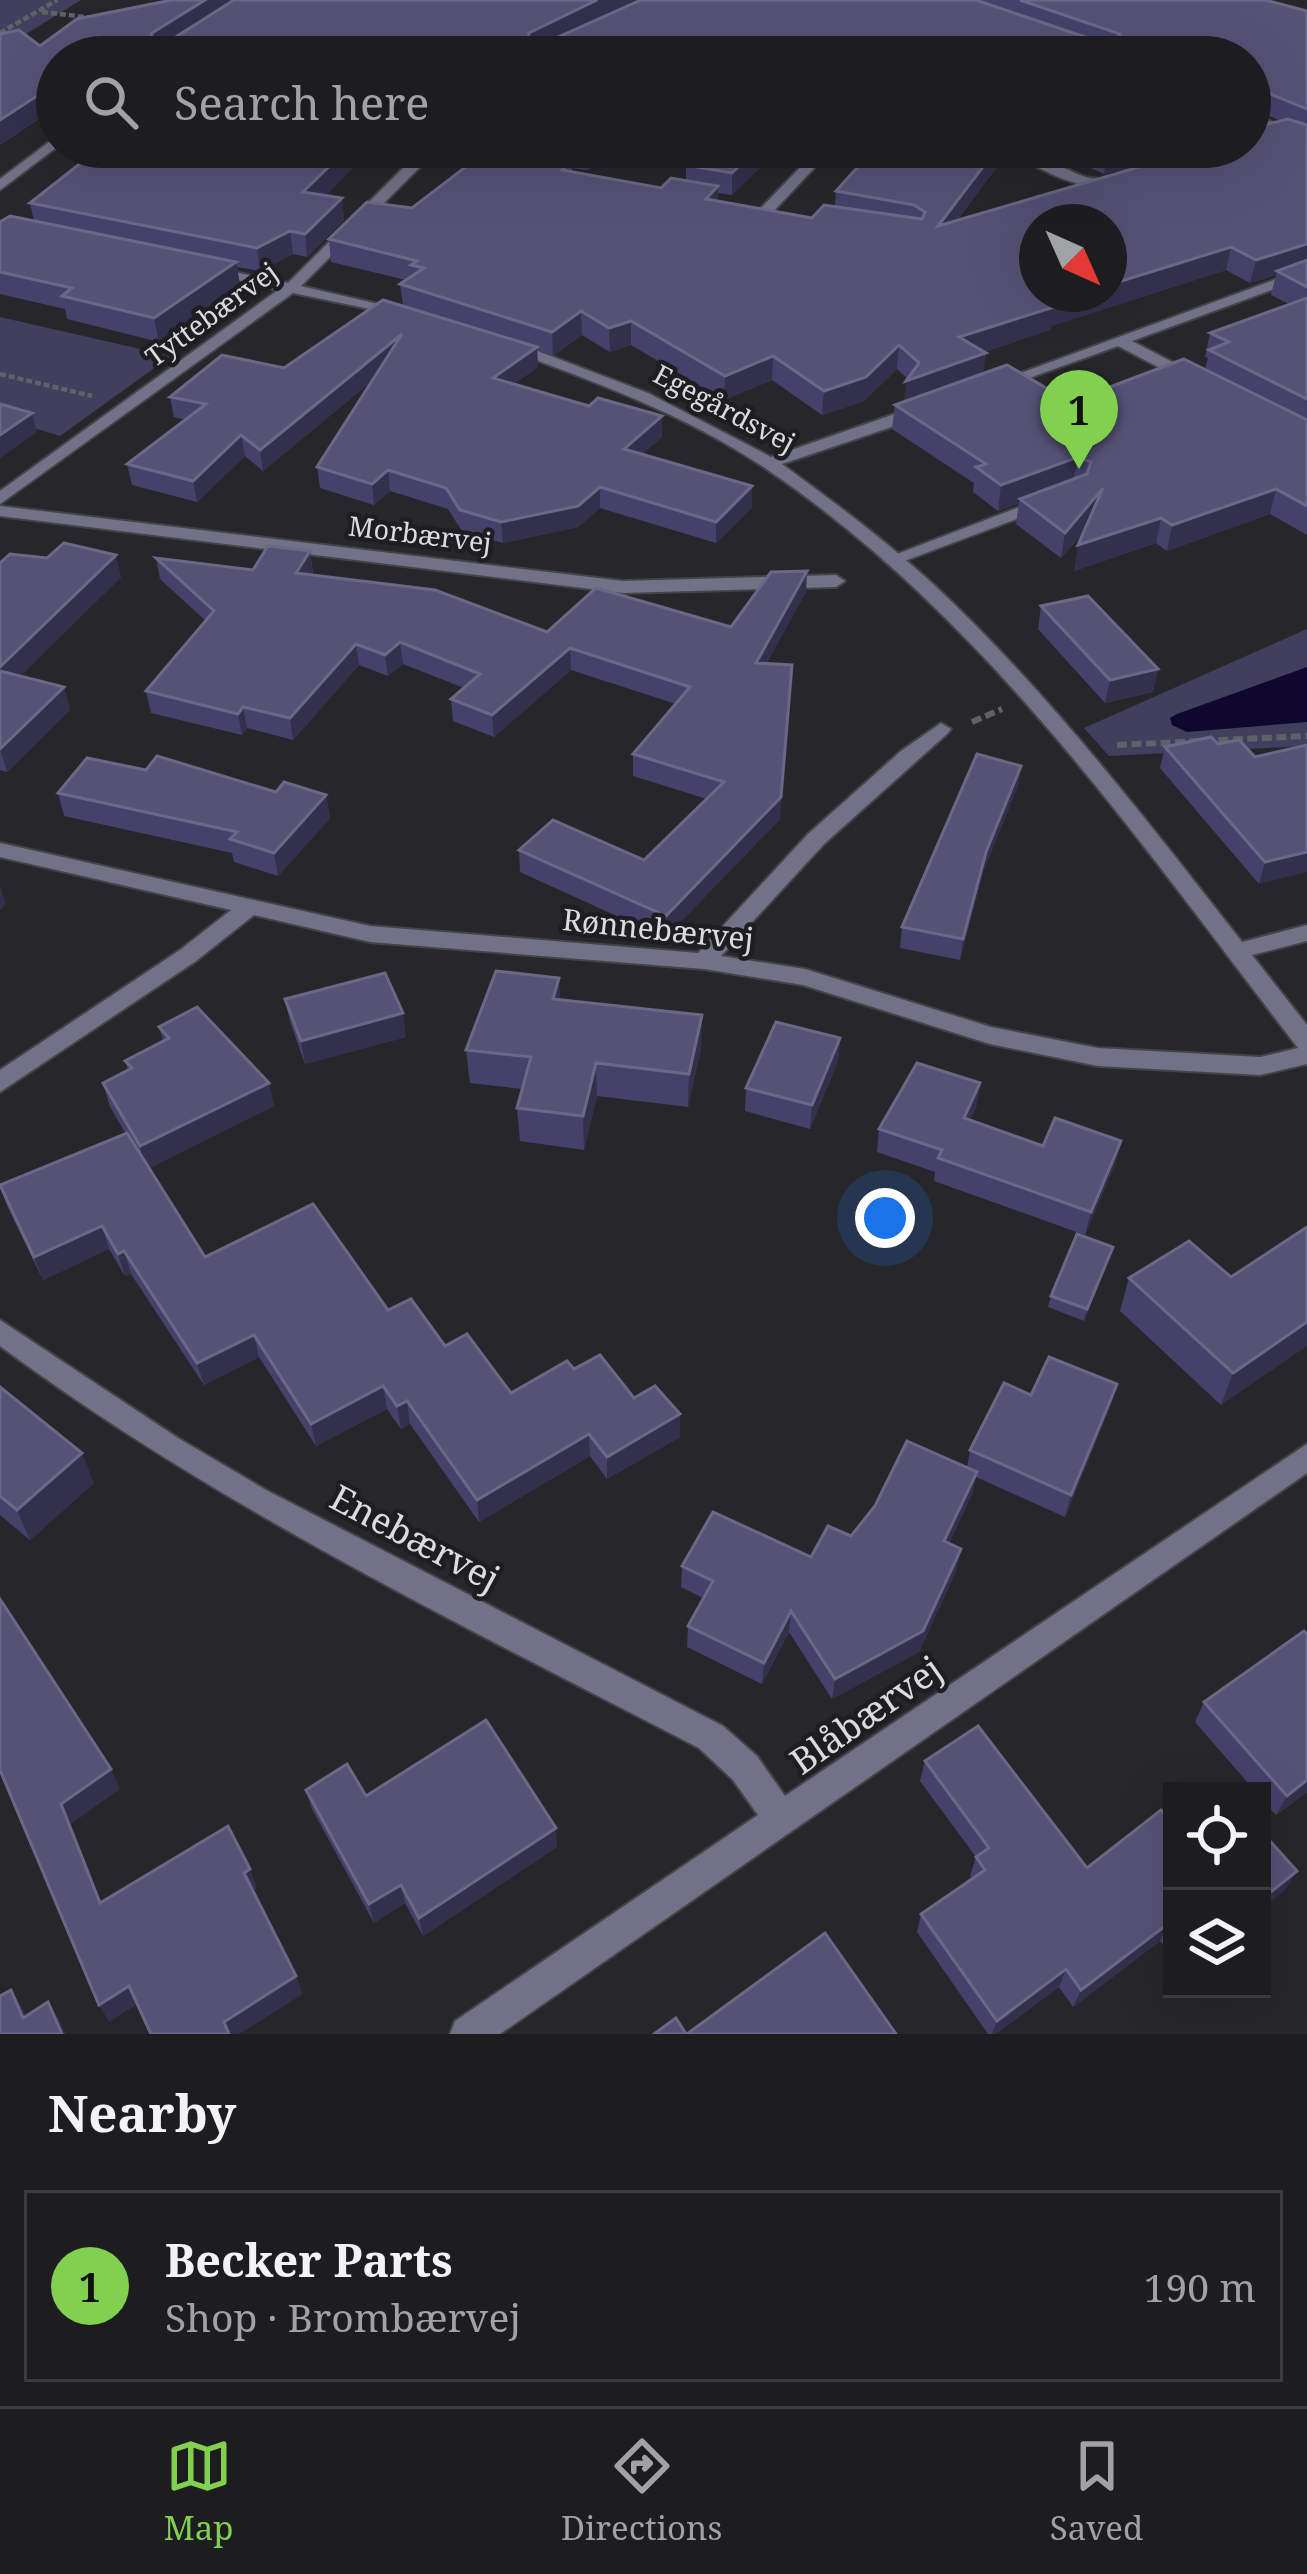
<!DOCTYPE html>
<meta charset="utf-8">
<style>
:root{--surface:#1d1d20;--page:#2a2a2d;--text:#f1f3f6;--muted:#a0a2a5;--line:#3b3b3e;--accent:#82d04f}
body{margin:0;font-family:"Noto Serif",serif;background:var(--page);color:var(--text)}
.controls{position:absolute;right:36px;bottom:36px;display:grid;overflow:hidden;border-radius:0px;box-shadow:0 12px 48px #0002}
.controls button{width:108px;height:108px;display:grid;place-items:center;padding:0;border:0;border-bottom:3px solid var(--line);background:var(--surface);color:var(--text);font:60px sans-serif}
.compass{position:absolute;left:1019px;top:204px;width:108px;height:108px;border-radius:50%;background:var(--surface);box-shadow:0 12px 48px #0002;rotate:135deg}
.you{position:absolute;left:885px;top:1218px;width:42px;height:42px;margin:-30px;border:9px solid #fff;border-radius:50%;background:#1a73e8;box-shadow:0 0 0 18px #1a73e833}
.badge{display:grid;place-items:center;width:78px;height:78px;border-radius:50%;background:var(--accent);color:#111;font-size:39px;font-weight:700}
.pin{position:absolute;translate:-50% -99px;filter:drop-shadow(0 3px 6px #0008)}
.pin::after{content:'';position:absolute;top:63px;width:42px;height:36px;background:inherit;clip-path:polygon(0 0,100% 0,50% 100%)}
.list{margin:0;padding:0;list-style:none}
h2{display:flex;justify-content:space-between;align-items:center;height:156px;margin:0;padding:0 48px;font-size:51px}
h2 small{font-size:39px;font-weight:400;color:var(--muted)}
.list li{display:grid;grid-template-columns:78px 1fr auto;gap:36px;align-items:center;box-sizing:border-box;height:192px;margin:0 24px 24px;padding:0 24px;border:3px solid var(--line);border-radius:0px}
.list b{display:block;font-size:45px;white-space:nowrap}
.list p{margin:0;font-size:39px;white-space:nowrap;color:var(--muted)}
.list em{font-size:39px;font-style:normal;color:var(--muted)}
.icon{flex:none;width:66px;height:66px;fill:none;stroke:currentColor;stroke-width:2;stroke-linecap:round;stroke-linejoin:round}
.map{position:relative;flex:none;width:1307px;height:2034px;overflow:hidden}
.search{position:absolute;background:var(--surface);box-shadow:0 12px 48px #0002;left:36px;right:36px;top:36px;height:132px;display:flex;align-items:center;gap:30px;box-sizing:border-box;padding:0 42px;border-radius:66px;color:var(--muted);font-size:45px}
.sheet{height:372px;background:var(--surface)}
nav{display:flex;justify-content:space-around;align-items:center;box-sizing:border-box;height:168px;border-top:3px solid var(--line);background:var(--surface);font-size:33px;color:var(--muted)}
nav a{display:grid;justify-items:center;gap:6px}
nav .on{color:var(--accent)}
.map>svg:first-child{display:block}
.green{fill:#403f5d}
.water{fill:#0f072e}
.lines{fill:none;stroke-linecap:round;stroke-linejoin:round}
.lane-casing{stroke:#444448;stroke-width:4}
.street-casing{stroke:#444448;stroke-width:4}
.path-far1{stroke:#616165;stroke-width:4.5;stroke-dasharray:6 3;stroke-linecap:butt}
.path{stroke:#616165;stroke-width:6;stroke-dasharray:10 4.5;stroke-linecap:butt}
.lane{fill:#717187;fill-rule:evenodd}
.street{fill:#717187;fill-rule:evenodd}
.wall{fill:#44426a;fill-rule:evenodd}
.shaded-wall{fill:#32304b}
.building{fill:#555276;stroke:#6a6886;stroke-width:3}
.labels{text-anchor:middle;stroke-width:9;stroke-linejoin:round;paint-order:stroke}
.far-street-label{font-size:27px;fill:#dcdcde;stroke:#1d1e21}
.street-label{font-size:30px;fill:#dcdcde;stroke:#1d1e21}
.near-street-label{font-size:36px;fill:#dcdcde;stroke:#1d1e21}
</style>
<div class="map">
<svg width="1307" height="2034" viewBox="0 0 1307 2034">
<rect width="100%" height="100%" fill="#27272b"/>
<g class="green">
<polygon points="0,0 81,0 0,50"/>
<polygon points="0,317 171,356 60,436 0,418"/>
<polygon points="1307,629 1307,746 1109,756 1084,728"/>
</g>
<polygon class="water" points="1307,667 1307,722 1187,732 1172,725 1170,718 1177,714"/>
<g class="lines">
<g class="lane-casing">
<g id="lane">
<path d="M1005,147c31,0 53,21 81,30 13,4 25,0 37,6 -33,16 -90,-16 -118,-36z"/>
<polygon points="1048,496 1057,501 1054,505 899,563 887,563 884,559"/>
</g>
</g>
<g class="street-casing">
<g id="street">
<polygon points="1250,113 1307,136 1307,145 1250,122"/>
<polygon points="57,136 57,147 0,190 0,179"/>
<polygon points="424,147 538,168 531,172 433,154 301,286 408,311 408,317 293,293 0,504 0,491 278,290 204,272 204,266 288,283"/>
<polygon points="820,147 834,147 771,214 761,214 761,208"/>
<polygon points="1307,268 1307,277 1132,341 1199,376 1199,382 1187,382 1118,346 999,389 985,386"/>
<path d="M506,339l142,54 123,64 144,-50h12v8l-145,49c52,38 103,76 150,119 116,108 213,235 310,359l65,-17v16l-55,14 55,70v39l-47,11 -162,-9 -108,-22 -187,-59 -99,-16 -334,-27 -116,-27 -58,46 -196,131v-22l180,-120 51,-40 -231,-53v-14l370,83 328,27 110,-119 93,-83 40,-28 10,6 -3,4 -124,111 -103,112 84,13 186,58 107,21 162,9 38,-9c-159,-206 -312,-431 -533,-580 -80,-54 -174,-88 -265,-121v-6z"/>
<polygon points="0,506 623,581 836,575 845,581 836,587 623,593 0,516"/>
<path d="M0,1320l178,118 88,52 457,236 34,30 28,40 522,-352v29l-807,561h-50l5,-13 303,-206 -25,-35 -34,-32c-239,-124 -481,-241 -699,-402z"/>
</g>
</g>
<g class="path-far1">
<polyline points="42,12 94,18"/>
<polyline points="0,33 57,0"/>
<polyline points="0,374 92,396"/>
</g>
<g class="path">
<polyline points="972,722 1002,709"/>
<polyline points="1117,745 1307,736"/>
</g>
<use href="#lane" class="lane"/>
<use href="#street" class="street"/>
</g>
<g class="wall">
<path d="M172,0h1093l42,11v524l-37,-21 -103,37 -11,-8 -82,28 11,-41 -24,28 -45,-34 3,-21 -21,8 -25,-19 1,-9 -82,-54 3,-24 9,-3 4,-23 -11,-10 -33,32 -42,14 -50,-35 -48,20 -93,-55 -21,7 -28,-17 -29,21 -16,-6 1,17 -24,17 75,22 73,10v21l-20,17 110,32v21l-36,36 -116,-35 -22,19 -75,16 -41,-12 -14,-22 -58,-18 -16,14 -54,-17 -3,-21 56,-87 -110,91 -18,-15 -48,46 -65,-17 -5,-21 59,-44 -12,-3 -4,-20 114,-29 119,-62 -3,-22 6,-4 -75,-18 -2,-23 83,-31 88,-45 31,-9v-7h85l-28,23 -16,-2v4l89,16 25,-7v-16l21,-18h108l-9,8 -29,-5 -45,45 -14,-2v8l94,17 23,-12 1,-15 24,-26 -31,-6 1,-12h178l-1,6 -50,67 172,-50 1,-3 -26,7 -59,-27h205v-90h-1193v50l-57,38 40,-99zM1262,113l19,8 -21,5zM1226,270l24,13 26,-8 -5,20 18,9 -79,29 -5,24 3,1 -3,11 -135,33 -87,-28 1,-22 66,-22 1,-4z"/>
<polygon points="373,147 325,196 342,198 344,220 307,257 293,254 260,271 237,267 240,285 159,342 67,319 65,309 0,294 0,222 34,221 30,203"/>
<polygon points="310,551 313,572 311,575 547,632 731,627 806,592 766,664 780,819 665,938 520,872 519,850 644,860 707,799 633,776 633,754 676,704 571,670 494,737 453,721 451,699 464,688 403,664 388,676 359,665 293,740 247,728 242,735 151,713 146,691 206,621 160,579 156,558 253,570"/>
<polygon points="0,563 121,577 20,676 64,687 70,710 7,772 0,770"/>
<polygon points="1041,606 1158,669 1153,692 1105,703 1038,629"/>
<polygon points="1218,744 1255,757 1307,745 1259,884 1160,768 1165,747"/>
<polygon points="1021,766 1018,786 983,872 960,960 900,948 902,927"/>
<polygon points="146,770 276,792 326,795 330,818 278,876 234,862 232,853 64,816 58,793"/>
<polygon points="285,999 406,1037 305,1064 290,1022"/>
<polygon points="560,1000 701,1049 688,1107 597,1096 584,1150 520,1141 517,1108 522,1089 470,1083 466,1050"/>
<polygon points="159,1027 269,1083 274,1106 149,1168 205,1257 388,1310 445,1346 511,1393 574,1369 634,1398 680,1414 680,1437 607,1479 590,1456 479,1522 410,1424 401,1429 387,1409 316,1446 259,1357 204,1385 131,1274 125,1276 109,1249 43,1280 8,1208 0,1187 126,1134 110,1107 103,1083 128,1070 125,1061 163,1041"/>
<polygon points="840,1038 838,1061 810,1129 745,1111 746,1088"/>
<polygon points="980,1083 976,1107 970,1120 1043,1146 1121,1141 1115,1164 1085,1235 934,1181 935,1172 877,1152 879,1129"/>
<polygon points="1307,1227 1221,1405 1120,1311 1129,1278 1231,1277"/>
<polygon points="1109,1259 1084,1321 1048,1307 1051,1296"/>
<polygon points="1117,1384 1110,1407 1065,1517 976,1477 972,1494 949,1543 956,1571 919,1652 832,1699 789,1632 762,1684 687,1647 688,1626 703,1598 681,1587 682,1566 811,1557 851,1536 967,1468 970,1450 1031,1395"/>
<polygon points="0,1387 94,1483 30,1540 0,1515"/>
<polygon points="1204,1702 1307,1792 1276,1815 1262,1799 1262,1791 1255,1791 1195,1722"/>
<polygon points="925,1761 1087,1868 1172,1823 1172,1955 1160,1941 1073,2007 1059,1987 996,2034 988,2034 917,1932 921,1914 972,1879 970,1876 976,1857 920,1781"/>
<polygon points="306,1790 366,1796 557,1847 423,1936 405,1903 374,1923 312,1809"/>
</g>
<g class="shaded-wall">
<polygon points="205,0 240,0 156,53 151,40 152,33"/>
<polygon points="597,0 651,0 529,57 528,39 529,33"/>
<polygon points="57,83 57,107 0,145 0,120"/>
<polygon points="1263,109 1259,130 1250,134 1251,114"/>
<polygon points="349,147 373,147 306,215 303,192"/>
<polygon points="589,147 616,147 588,170 587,149"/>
<polygon points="759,147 777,147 777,150 732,195 732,173"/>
<polygon points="998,147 1008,147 1007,153 935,248 938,226"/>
<polygon points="1127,147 1203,147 1130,163 1130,167 1104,174 1107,152"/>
<polygon points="718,186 718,209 706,199"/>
<polygon points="342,198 344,220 307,257 305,234"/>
<polygon points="290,231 293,254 260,271 257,248"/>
<polygon points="1307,244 1307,265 1277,271 1276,275 1250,283 1256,260"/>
<polygon points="1231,247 1226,270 1051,326 1050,330 956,361 959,337 1082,294 1109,294 1109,285"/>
<polygon points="236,262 240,285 159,342 154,318"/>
<polygon points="581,311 582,335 553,356 552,332"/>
<polygon points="631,321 631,345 610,352 609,328"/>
<polygon points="402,334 404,354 263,471 260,450"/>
<polygon points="899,345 897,369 864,401 822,415 824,391"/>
<polygon points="537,347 538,367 494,398 493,378"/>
<polygon points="986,353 983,377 904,405 906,381"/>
<polygon points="773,356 772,380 724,400 725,376"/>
<polygon points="32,413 37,432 0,458 0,435"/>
<polygon points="662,416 662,437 624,470 624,449"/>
<polygon points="241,435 245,456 197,502 193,481"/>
<polygon points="1078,457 1073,482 1020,499 1019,503 998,511 1001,485"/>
<polygon points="388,470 390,491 374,505 372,484"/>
<polygon points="752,486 752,507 716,543 716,522"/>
<polygon points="600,487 600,508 578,527 503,543 501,522"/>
<polygon points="1103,488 1099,514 1061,558 1065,533"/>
<polygon points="1276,489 1270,514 1167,551 1172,525"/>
<polygon points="1161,518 1156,543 1074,571 1078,545"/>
<polygon points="310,551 313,572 299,594 296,573"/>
<polygon points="116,555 121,577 4,692 0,678 0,667"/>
<polygon points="807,571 806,592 755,685 756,663"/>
<polygon points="400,642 403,664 388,676 385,655"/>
<polygon points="356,644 359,665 293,740 290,718"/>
<polygon points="570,648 571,670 494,737 492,715"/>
<polygon points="792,665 780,819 665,938 666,916"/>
<polygon points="1158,669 1153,692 1105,703 1110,680"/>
<polygon points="64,687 70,710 7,772 0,749"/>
<polygon points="243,707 247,728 242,735 238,714"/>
<polygon points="1021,766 1018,786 983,872 960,960 963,939 986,852"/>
<polygon points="326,795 330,818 278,876 274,853"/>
<polygon points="1307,852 1307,872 1259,884 1265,862"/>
<polygon points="0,886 6,904 0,910"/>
<polygon points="559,978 561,1011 553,999"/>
<polygon points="403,1013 406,1037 305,1064 301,1041"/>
<polygon points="702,1015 701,1049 688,1107 689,1074"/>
<polygon points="840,1038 838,1061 810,1129 812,1105"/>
<polygon points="596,1063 597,1096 584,1150 583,1116"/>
<polygon points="269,1083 274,1106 147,1170 140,1146"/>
<polygon points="980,1083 976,1107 960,1142 964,1118"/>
<polygon points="1121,1141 1115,1164 1085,1235 1091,1212"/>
<polygon points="102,1226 109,1249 43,1280 34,1257"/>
<polygon points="1113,1247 1109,1259 1084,1321 1087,1309"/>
<polygon points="124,1251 131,1274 125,1276 118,1254"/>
<polygon points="1307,1322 1307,1346 1221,1405 1233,1373"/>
<polygon points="254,1335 259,1357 204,1385 197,1363"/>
<polygon points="1117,1384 1110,1407 1065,1517 1071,1495"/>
<polygon points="383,1386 387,1409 316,1446 311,1424"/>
<polygon points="407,1401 410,1424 401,1429 397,1406"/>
<polygon points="680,1414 680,1437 607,1479 607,1457"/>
<polygon points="589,1434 590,1456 479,1522 477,1500"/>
<polygon points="82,1453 94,1483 30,1540 17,1510"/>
<polygon points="977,1472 972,1494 939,1563 944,1541"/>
<polygon points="961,1549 956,1571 919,1652 832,1699 835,1679"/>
<polygon points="791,1611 789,1632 762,1684 764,1663"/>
<polygon points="111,1769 120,1789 71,1824 109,1922 100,1903 61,1804"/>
<polygon points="1307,1780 1307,1792 1276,1815 1287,1796"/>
<polygon points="556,1828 557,1847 423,1936 419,1918"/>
<polygon points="250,1869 257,1888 251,1891 244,1873"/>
<polygon points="1297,1871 1286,1889 1262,1909 1262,1899"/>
<polygon points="401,1885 405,1903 374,1923 369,1904"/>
<polygon points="1169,1923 1160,1941 1073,2007 1081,1990"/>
<polygon points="1066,1969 1059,1987 996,2034 992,2034 997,2021"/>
<polygon points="296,1976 303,1994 239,2034 230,2034 224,2022"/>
<polygon points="129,1986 139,2003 109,2022 99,2005"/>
<polygon points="11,1990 22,2007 33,2034 23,2018"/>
<polygon points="48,2002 59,2019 66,2034 62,2034"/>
</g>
<g class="building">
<polygon points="172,0 205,0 152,33 151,40 171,40 234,0 597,0 529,33 528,39 549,41 641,0 976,0 1097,41 1116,41 1120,34 1020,0 1265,0 1307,11 1307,109 1256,88 1250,92 1250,57 57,57 57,83 0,120 0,34 19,30 40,46 77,19"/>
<polygon points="1250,93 1251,103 1263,109 1251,114 1252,128 1288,119 1307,125 1307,244 1256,260 1231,247 1109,285 1109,222 1037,222 1037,294 1082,294 1049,304 1054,307 959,337 986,353 906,381 919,363 899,345 866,377 824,391 773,356 725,376 631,321 609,328 581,311 552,332 400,284 424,268 411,265 417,261 329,239 367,202 412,208 476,159 500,163 515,151 572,161 562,170 661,188 671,178 718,186 706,199 812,218 824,205 922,219 925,212 914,205 836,191 876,147 998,147 938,226 1139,167 1130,163 1179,147 1250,147"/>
<polygon points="101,147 349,147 303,192 342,198 305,234 290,231 257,248 30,203"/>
<polygon points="707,147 759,147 732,173 686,165"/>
<polygon points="1096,147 1127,147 1107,152"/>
<polygon points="10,216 236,262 154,318 62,296 72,288 0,272 0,222"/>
<polygon points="1307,260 1307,287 1277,271"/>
<polygon points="1307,298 1307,399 1209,350 1229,342 1210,333"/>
<polygon points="383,300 537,347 493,378 589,406 598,398 662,416 624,449 752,486 716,522 600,487 578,506 501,522 460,510 446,488 388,470 372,484 317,467 402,334 260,450 241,435 193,481 127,464 206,404 170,397 222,355 284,368"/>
<polygon points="1184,359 1307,420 1307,506 1276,489 1172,525 1161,518 1078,545 1103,488 1065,533 1020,499 1087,474 1091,462 1078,457 1001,485 976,467 986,464 895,405 1007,365 1070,402"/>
<polygon points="0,404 32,413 0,435"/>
<polygon points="64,543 116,555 0,667 0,563 10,554 47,558"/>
<polygon points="268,546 310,551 296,573 435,590 547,632 596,588 731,627 771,572 807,571 756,663 792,665 781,797 666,916 519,850 553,820 644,860 724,782 633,754 690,687 570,648 492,715 451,699 480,674 400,642 385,655 356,644 290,718 243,707 238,714 146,691 214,611 156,558 253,570"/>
<polygon points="1088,596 1158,669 1110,680 1041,606"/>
<polygon points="0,671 64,687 0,749"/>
<polygon points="1211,737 1218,744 1239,740 1255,757 1307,745 1307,852 1265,862 1165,747"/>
<polygon points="977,754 1021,766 986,852 963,939 902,927"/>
<polygon points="157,756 276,792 284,782 326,795 274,853 230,839 237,832 58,793 87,758 146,770"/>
<polygon points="496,971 559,978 553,999 702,1015 689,1074 596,1063 583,1116 517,1108 531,1057 466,1050"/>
<polygon points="385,973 403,1013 301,1041 285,999"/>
<polygon points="197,1007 269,1083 140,1146 103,1083 132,1068 125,1061 169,1038 159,1027"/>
<polygon points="776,1022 840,1038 812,1105 746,1088"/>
<polygon points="917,1063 980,1083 964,1118 1043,1146 1055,1118 1121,1141 1091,1212 938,1158 942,1150 879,1129"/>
<polygon points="127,1133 205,1257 313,1204 388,1310 411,1299 445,1346 467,1334 511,1393 567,1361 574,1369 600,1355 634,1398 655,1386 680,1414 607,1457 589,1434 477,1500 407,1401 397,1406 383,1386 311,1424 254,1335 197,1363 124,1251 118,1254 102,1226 34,1257 0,1185"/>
<polygon points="1307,1227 1307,1322 1233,1373 1129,1278 1189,1241 1231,1277"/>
<polygon points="1077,1234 1113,1247 1087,1309 1051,1296"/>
<polygon points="1049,1357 1117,1384 1071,1495 970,1450 1004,1383 1031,1395"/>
<polygon points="0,1387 82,1453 17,1510 0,1496"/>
<polygon points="907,1441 977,1472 944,1541 961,1549 923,1631 835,1679 791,1611 764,1663 688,1626 713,1581 682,1566 713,1512 811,1557 828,1526 851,1536 875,1506"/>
<polygon points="0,1599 111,1769 61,1804 100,1903 228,1826 250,1869 244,1873 296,1976 224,2022 229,2034 151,2034 129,1986 99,2005 0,1770"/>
<polygon points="1304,1631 1307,1634 1307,1780 1287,1796 1204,1702"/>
<polygon points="486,1720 556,1828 419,1918 401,1885 369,1904 306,1790 347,1764 366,1796"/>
<polygon points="978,1726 1087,1868 1161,1810 1172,1823 1172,1926 1169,1923 1081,1990 1066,1969 997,2021 921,1914 985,1870 976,1857 989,1848 925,1761"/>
<polygon points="1262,1832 1297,1871 1262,1899"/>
<polygon points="825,1933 896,2034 687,2034"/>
<polygon points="11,1990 23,2018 48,2002 62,2034 0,2034 0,1996"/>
<polygon points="676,2018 686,2034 654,2034"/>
</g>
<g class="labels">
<g class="far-street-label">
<text transform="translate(212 315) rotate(-36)" y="9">Tyttebærvej</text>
<text transform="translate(724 409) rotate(28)" y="9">Egegårdsvej</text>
<text transform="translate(420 535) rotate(7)" y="9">Morbærvej</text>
</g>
<g class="street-label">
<text transform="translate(658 930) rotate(6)" y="10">Rønnebærvej</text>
</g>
<g class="near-street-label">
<text transform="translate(415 1538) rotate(28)" y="13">Enebærvej</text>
<text transform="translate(866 1715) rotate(-35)" y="13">Blåbærvej</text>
</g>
</g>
</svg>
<div class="controls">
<button><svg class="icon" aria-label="locate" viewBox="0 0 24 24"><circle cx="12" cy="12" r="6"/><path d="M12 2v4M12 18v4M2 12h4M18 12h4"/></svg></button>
<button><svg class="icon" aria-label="layers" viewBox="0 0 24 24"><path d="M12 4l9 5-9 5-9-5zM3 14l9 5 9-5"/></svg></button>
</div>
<svg class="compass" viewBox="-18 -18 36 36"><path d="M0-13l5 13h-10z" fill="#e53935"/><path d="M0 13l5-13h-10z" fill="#a0a2a5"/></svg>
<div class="you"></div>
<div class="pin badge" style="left:1079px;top:469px">1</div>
<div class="search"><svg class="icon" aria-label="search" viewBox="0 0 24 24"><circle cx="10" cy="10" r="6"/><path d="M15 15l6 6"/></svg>Search here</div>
</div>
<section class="sheet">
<h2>Nearby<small></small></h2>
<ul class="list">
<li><span class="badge">1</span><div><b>Becker Parts</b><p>Shop · Brombærvej</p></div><em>190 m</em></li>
</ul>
</section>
<nav>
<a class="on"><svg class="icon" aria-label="map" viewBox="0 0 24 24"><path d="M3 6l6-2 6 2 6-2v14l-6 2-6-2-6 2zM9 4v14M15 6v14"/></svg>Map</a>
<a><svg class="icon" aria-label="directions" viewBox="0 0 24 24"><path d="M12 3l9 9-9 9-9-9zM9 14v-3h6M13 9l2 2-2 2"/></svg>Directions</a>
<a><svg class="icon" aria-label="saved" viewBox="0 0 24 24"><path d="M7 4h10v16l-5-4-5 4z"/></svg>Saved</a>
</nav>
